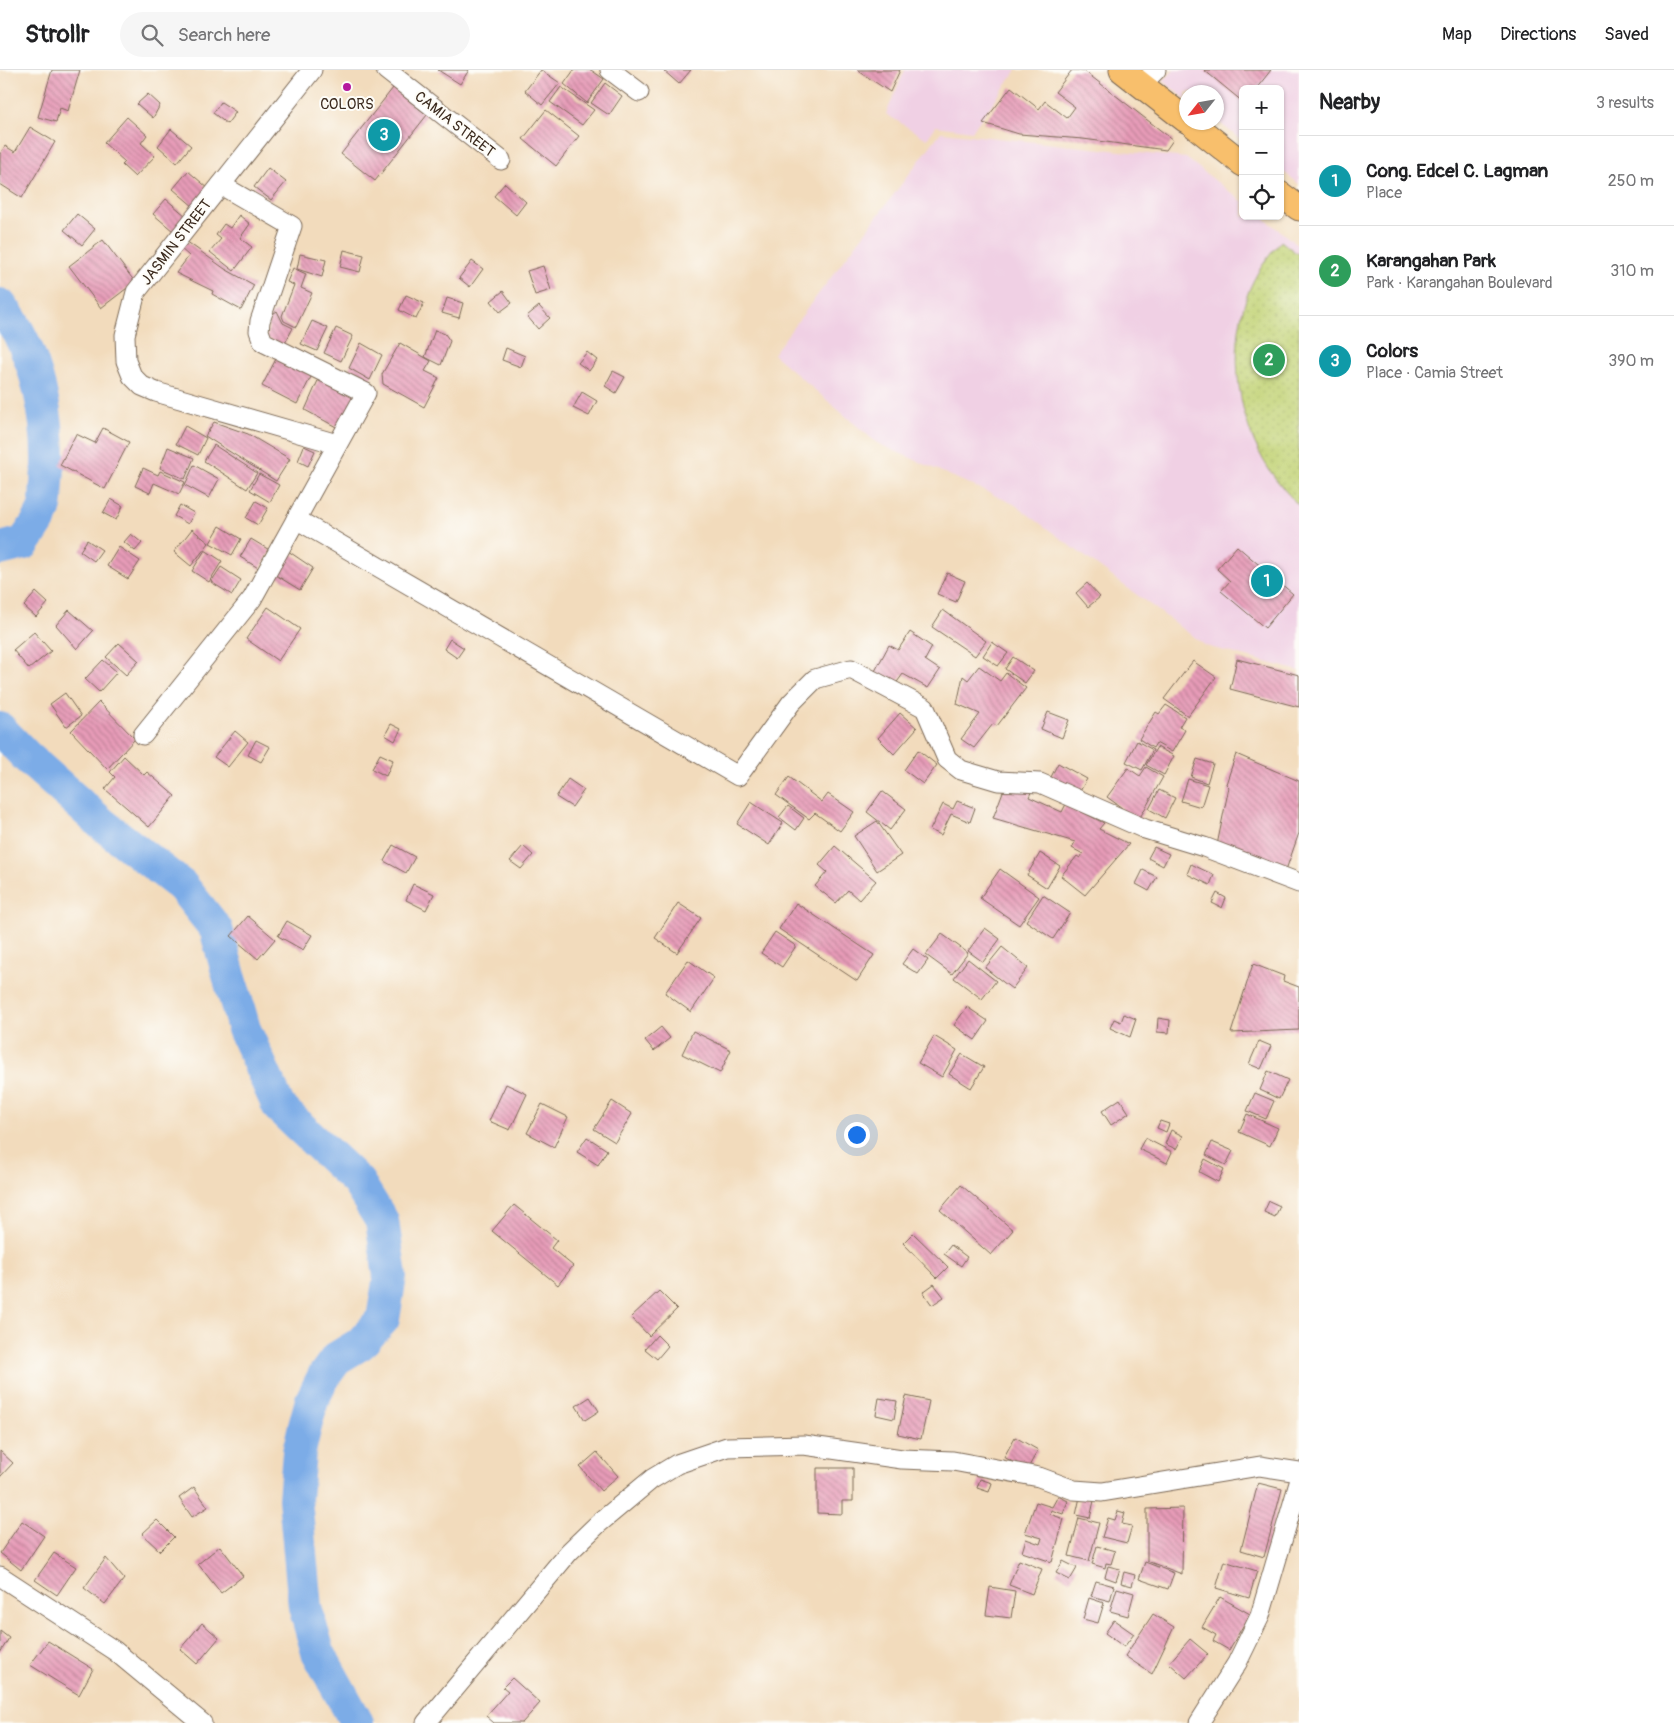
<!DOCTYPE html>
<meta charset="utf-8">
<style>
:root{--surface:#fff;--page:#f6f6f6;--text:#202124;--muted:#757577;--line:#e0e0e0;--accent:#b5179e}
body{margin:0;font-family:Pangolin,sans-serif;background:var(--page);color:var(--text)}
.controls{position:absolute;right:15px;top:15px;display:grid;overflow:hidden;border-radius:8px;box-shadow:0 1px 4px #0004}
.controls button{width:45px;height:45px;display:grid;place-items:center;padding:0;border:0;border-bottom:1px solid var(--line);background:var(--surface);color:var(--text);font:25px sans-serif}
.compass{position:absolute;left:1179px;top:15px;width:45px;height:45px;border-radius:50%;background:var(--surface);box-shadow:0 1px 4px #0004;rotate:239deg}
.you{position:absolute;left:856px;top:1064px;width:18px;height:18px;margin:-12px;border:4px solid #fff;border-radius:50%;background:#1a73e8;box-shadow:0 0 0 8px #1a73e833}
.badge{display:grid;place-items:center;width:32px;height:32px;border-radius:50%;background:var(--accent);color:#fff;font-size:16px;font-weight:700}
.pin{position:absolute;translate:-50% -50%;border:2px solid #fff;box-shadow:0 1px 5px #0006}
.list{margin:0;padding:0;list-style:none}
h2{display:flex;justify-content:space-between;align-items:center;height:65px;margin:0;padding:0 20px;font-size:21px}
h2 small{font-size:16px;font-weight:400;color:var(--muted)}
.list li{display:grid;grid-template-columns:32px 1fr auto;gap:15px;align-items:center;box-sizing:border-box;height:90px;padding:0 20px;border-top:1px solid var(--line)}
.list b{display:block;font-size:19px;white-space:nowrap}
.list p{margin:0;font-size:16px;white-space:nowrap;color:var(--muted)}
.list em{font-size:16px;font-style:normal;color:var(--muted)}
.icon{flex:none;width:28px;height:28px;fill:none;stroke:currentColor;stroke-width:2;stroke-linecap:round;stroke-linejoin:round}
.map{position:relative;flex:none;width:1299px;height:1653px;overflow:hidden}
header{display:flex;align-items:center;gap:30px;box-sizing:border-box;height:70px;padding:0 25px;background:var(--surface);border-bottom:1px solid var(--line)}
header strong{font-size:24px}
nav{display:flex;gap:28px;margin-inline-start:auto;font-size:18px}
.search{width:350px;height:45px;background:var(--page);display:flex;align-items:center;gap:12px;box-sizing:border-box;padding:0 18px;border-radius:28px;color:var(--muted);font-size:19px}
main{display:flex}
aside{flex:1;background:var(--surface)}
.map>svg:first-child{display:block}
.built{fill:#f0d0e4}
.grass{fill:url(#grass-dots);stroke:#7e7e4a}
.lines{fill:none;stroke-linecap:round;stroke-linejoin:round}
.river{stroke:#7cace7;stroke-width:34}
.building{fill:url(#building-back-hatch)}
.minor-casing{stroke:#7b6855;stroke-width:21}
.major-casing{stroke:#7b6855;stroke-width:27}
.minor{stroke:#fff;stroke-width:19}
.major{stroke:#f8bf6c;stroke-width:25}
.poi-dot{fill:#b5179e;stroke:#fdfcf7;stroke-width:2}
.labels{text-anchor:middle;stroke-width:4;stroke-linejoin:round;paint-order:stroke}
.poi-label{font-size:15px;fill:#3b2a1e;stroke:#fdfcf7}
.street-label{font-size:15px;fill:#3b2a1e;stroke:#fdfcf7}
</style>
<header>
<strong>Strollr</strong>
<div class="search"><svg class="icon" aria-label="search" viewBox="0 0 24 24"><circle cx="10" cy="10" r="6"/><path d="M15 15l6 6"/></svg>Search here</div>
<nav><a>Map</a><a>Directions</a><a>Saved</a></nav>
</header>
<main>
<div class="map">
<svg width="1299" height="1653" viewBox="0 0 1299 1653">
<defs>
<pattern id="grass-dots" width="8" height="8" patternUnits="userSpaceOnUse" patternTransform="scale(1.25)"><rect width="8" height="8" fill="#c2d376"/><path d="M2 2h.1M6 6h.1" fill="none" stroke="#a8b566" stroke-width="1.8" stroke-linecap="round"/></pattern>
<pattern id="building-back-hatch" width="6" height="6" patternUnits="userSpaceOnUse" patternTransform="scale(1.25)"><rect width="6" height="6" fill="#e79bb8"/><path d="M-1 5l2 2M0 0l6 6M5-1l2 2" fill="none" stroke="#bc7f95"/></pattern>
</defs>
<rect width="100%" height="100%" fill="#fdfcf7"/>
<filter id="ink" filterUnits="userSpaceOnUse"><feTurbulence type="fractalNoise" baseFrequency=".02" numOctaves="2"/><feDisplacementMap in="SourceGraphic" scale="10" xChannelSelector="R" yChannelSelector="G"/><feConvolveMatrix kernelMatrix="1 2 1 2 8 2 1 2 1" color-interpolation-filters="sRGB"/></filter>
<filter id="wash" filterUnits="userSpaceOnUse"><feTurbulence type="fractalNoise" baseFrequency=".0096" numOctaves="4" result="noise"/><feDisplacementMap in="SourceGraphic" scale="20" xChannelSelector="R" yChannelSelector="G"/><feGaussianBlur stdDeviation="1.12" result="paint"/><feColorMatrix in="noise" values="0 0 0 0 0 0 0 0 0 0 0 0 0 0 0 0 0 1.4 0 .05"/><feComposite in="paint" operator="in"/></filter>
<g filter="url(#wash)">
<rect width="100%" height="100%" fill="#f2dbbc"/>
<g class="built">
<polygon points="905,0 1017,0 972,61 936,56 927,69 886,44"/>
<polygon points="1174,0 1299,0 1299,114 1280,99 1280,19 1243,19 1243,71 1217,51 1216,22 1186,22 1186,29 1163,11"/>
<polygon points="941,62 1186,88 1243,132 1243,146 1261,146 1299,176 1299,601 1206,576 1014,434 877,373 773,284"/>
</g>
<path class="grass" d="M1281,171l18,14v251c-10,-11 -21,-23 -29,-35 -33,-50 -42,-119 -23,-175 7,-21 20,-38 34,-55z"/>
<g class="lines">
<g class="river">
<path d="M0,235c38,46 52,120 47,178 -1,7 0,16 -2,23 -3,13 -14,26 -21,37l-24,6"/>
<polyline points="0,659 27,687 102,754 182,816 216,859 244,959 279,1037 358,1112 382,1151 390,1206 383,1249 360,1274 337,1288 324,1306 312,1330 304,1360 299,1382 295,1429 305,1537 318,1582 357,1653"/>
</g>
</g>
<g id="blocks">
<g class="building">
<polygon points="52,0 80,0 68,41 60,38 56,52 38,47"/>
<polygon points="438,0 469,0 460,14"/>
<polygon points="541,0 560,13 542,35 525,21"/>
<polygon points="574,0 591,0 604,9 587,33 564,14"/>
<polygon points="663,0 691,0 679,14"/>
<polygon points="857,0 900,0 890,22"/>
<polygon points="1072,0 1083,0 1173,70 1166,80 1083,69 1019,64 983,53 1011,17 1039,39 1045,31 1067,48 1075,37 1055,22"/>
<polygon points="1204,0 1271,0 1256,19 1243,19 1243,32"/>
<polygon points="605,13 622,26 609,45 591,33"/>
<polygon points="561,17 594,40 582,55 550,32"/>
<polygon points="393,18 427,45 375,111 341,84"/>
<polygon points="148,24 160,35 153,48 137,34"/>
<polygon points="221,32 236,42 227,54 213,43"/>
<polygon points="546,40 579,66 556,96 523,69"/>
<polygon points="127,47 147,65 141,73 155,86 135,107 122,95 125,92 104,73"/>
<polygon points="30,57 55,72 22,128 0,114 0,84 5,76 15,82"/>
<polygon points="171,59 191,76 177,93 158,76"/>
<polygon points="268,98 286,112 271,130 254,117"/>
<polygon points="188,101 209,119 194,137 173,119"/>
<polygon points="505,113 526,132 516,145 494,126"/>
<polygon points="166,129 186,146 173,161 153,144"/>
<polygon points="77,144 95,159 82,175 64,160"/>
<polygon points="239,145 250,154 240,168 252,177 234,201 210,182 221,169 216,165 224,154 230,158"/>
<polygon points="103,170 135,212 101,238 69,196"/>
<polygon points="186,171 225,199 254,215 241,240 212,224 213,221 176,203 189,186 180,178"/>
<polygon points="344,180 364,185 360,202 340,197"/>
<polygon points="300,184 326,190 322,207 297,199"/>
<polygon points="472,191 483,199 470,217 459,208"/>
<polygon points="543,196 551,220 535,225 527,201"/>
<polygon points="293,198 306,204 301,218 312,223 296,257 284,251 282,246 294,215 287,212"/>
<polygon points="503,221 512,233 500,242 491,231"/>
<polygon points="406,225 424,233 416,249 399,240"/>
<polygon points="447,228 463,233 459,248 442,243"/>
<polygon points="539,236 550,248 538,259 527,246"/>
<polygon points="277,241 283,253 293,258 284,275 267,268 270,246"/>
<polygon points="312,251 328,258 317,281 301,274"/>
<polygon points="336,258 353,266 341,291 324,283"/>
<polygon points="435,260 445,264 450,271 441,295 425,287"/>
<polygon points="361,273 382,285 370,310 349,298"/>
<polygon points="400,273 431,291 425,301 439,308 424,337 383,314 382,304"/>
<polygon points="506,278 525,286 521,297 502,290"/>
<polygon points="587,282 597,290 589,301 578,293"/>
<polygon points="277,287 312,305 297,334 262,316"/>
<polygon points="613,301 625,307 616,323 605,316"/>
<polygon points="320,306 358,325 338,358 305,340"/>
<polygon points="582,322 597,331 589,346 573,338"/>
<polygon points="214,352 248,364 290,389 276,411 205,366"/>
<polygon points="185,356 206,368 198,385 176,374"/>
<polygon points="103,358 129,372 105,419 60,395 76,364 95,373"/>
<polygon points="214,375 257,403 247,419 204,391"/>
<polygon points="304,376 315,381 308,396 298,391"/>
<polygon points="168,377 194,388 185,409 160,398"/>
<polygon points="194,395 219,409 209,428 185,415"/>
<polygon points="143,398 158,405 160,401 185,412 179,424 154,413 150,423 135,416"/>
<polygon points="259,404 279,415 270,432 250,420"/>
<polygon points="111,429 123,436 116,450 103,443"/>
<polygon points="256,431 268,438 258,455 246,448"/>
<polygon points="180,435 194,443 188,454 174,446"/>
<polygon points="220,456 241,469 232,485 210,473"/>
<polygon points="192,459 209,473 191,496 174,482"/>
<polygon points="131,464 142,473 135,481 124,472"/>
<polygon points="251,469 271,481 260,499 240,487"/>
<polygon points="87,470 102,480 94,491 80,481"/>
<polygon points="1237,476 1293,524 1265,558 1221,521 1230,511 1217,499"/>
<polygon points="119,477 140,491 128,509 107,496"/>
<polygon points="205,480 222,491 209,512 192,501"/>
<polygon points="288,481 313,498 300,520 274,504"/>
<polygon points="221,497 241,510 232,525 211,512"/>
<polygon points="947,503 965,511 956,532 937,524"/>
<polygon points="1087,513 1100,527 1088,537 1076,523"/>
<polygon points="36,522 48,533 36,547 24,536"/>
<polygon points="268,537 300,559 278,591 246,569"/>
<polygon points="69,540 93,561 77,579 56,555"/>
<polygon points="943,540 986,571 975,586 932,557"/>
<polygon points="34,562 51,581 29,599 13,580"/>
<polygon points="910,562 932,577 925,590 940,600 928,618 903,604 895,615 874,603 889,575 898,580"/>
<polygon points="450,569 464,578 457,588 444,579"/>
<polygon points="992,572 1008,583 998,596 983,586"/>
<polygon points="119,573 139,591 126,605 106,587"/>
<polygon points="1013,587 1034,601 1025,613 1005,599"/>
<polygon points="1237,589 1299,605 1299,637 1230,619"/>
<polygon points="103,590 117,602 99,622 85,609"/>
<polygon points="1193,591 1216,607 1188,646 1164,629"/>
<polygon points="979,596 1000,611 1006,603 1026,618 997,656 993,654 974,678 961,669 980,644 957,634 963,606 968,610"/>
<polygon points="65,623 81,646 66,657 50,634"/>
<polygon points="99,632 135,669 107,699 71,661"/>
<polygon points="1166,635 1185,647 1179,657 1185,660 1172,682 1156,673 1153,678 1139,669 1156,642 1159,644"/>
<polygon points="1048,642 1069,650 1062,668 1041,659"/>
<polygon points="900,643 917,658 894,684 878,668"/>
<polygon points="391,654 401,659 395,671 385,665"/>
<polygon points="235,661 248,672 228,697 214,687"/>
<polygon points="256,670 270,677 261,692 248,685"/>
<polygon points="1137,671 1153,680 1142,700 1126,692"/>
<polygon points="1157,677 1174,686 1164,705 1146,695"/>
<polygon points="918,680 937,695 923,714 904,700"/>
<polygon points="380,684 393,690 386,706 372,699"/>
<polygon points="1236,684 1299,711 1299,763 1286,800 1217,775 1229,717 1226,714"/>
<polygon points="124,686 144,705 147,702 175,726 149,757 105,719 115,707 110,702"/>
<polygon points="1197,689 1213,694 1207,713 1191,707"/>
<polygon points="1058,693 1087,709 1079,723 1051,707"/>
<polygon points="1146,697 1163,707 1138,751 1120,741 1122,738 1107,727 1128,698 1140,706"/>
<polygon points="789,707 822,732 828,724 854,742 840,761 815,743 809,749 776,725"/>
<polygon points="568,709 584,720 572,737 556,727"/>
<polygon points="1188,709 1208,715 1201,737 1181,731"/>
<polygon points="1004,719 1032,720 1029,727 1062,742 1066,734 1104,753 1099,759 1129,774 1085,825 1061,806 1077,786 1080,788 1083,784 1072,778 1075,772 993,748"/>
<polygon points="1159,720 1175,728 1165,748 1149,739"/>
<polygon points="882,721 906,739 890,760 867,742"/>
<polygon points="957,731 975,738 970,752 951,744 941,765 930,760 943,734 953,739"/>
<polygon points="751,732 783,753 769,775 737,754"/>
<polygon points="788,736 804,748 796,760 779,747"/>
<polygon points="877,751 901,785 877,801 854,766"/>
<polygon points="393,775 415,787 406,803 384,791"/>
<polygon points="523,776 533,785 521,799 510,791"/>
<polygon points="835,776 876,811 859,830 848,820 836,833 815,816 827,802 819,795"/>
<polygon points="1154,777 1169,784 1163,796 1148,788"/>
<polygon points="1040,783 1060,796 1047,818 1027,805"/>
<polygon points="1191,794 1214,805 1210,815 1187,804"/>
<polygon points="1000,799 1039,827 1019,855 980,828"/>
<polygon points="1143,800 1157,807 1149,821 1136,814"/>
<polygon points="413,814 434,824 426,840 406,830"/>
<polygon points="1217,823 1226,828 1222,838 1212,833"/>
<polygon points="1043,825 1070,843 1053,869 1026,851"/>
<polygon points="678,833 701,848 677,883 655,868"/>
<polygon points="796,833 874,885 857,911 779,859"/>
<polygon points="248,846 275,869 258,889 231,866"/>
<polygon points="287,851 312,865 303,880 278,866"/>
<polygon points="985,858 1000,869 983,892 968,881"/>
<polygon points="775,862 796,876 782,897 761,883"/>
<polygon points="942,864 968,883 952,904 926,885"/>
<polygon points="1002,877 1028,898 1012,919 985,898"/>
<polygon points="913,879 928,890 918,904 902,894"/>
<polygon points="968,889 996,911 982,929 954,908"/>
<polygon points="688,890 714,908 691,942 665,923"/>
<polygon points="1253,894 1284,906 1283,911 1299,917 1299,960 1231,963"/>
<polygon points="967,937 988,951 975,970 954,955"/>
<polygon points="1124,944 1136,949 1130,967 1110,958 1114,949 1121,952"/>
<polygon points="1158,948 1170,950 1169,963 1157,962"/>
<polygon points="661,957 670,968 654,981 645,970"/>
<polygon points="693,961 731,980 720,1003 682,984"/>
<polygon points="934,966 957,980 942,1007 918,993"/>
<polygon points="1259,971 1271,976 1261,999 1249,994"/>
<polygon points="962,984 984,997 971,1018 949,1004"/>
<polygon points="1268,1001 1288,1010 1279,1029 1260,1020"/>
<polygon points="506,1014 527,1024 510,1060 489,1051"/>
<polygon points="1255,1023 1274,1031 1266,1049 1247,1041"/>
<polygon points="1120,1029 1129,1043 1111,1055 1102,1041"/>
<polygon points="612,1031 632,1044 615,1072 594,1059"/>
<polygon points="542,1034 568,1047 554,1077 527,1063"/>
<polygon points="1247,1044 1278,1058 1270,1076 1239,1062"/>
<polygon points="1160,1051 1169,1054 1166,1062 1157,1058"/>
<polygon points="1171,1060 1183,1066 1176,1079 1165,1074"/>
<polygon points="587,1067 607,1080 598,1095 577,1082"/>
<polygon points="1145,1068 1172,1082 1167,1093 1139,1079"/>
<polygon points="1212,1072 1233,1081 1226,1095 1206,1085"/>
<polygon points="1205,1089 1224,1099 1218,1112 1199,1102"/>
<polygon points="961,1115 1013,1160 991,1185 940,1140"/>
<polygon points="1269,1131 1280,1136 1275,1147 1264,1142"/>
<polygon points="514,1135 557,1170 551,1178 573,1196 558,1215 492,1161"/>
<polygon points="913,1163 948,1197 937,1208 903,1173"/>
<polygon points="951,1175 967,1187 961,1196 944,1184"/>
<polygon points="934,1214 944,1227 932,1235 923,1222"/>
<polygon points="659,1221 677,1239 649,1266 631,1247"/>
<polygon points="657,1265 668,1276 657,1289 645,1279"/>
<polygon points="906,1326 929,1331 921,1369 898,1364"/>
<polygon points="590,1327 599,1341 585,1350 576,1336"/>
<polygon points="879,1328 897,1331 894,1349 876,1345"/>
<polygon points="1015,1367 1038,1380 1027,1400 1004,1387"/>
<polygon points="0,1381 13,1393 0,1407"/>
<polygon points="597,1382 618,1406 601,1421 580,1397"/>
<polygon points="817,1398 853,1398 853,1431 842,1431 842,1444 817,1443"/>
<polygon points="980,1409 992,1413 989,1422 977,1418"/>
<polygon points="1258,1413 1282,1419 1264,1487 1241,1480"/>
<polygon points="194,1417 208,1437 192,1447 179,1428"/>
<polygon points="1058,1426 1068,1431 1063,1444 1051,1440 1050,1444 1064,1449 1052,1492 1022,1482 1026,1469 1040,1474 1042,1468 1025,1463 1036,1432 1052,1437"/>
<polygon points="1080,1427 1094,1431 1090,1448 1076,1445"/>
<polygon points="1183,1438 1182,1504 1147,1491 1147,1439"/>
<polygon points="1118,1441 1125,1443 1122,1454 1132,1456 1127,1473 1102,1467 1108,1448 1115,1450"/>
<polygon points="1079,1448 1099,1453 1089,1491 1069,1486"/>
<polygon points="157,1450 174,1467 160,1481 142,1464"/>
<polygon points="22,1451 44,1466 21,1500 0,1483"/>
<polygon points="220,1476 243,1506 221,1523 198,1494"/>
<polygon points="1097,1476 1115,1481 1111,1494 1106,1493 1105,1498 1092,1494"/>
<polygon points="54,1483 76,1497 57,1525 35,1510"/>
<polygon points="106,1488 124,1509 105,1534 84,1518"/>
<polygon points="1019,1490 1042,1499 1032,1524 1009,1515"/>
<polygon points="1063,1491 1077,1498 1070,1510 1056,1503"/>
<polygon points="1224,1491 1257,1501 1249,1528 1216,1518"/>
<polygon points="1145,1492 1174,1503 1168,1519 1139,1509"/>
<polygon points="1108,1496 1120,1499 1116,1511 1105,1507"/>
<polygon points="1124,1502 1135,1505 1132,1516 1121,1513"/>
<polygon points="1096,1511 1114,1516 1110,1531 1091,1526"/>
<polygon points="990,1517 1015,1521 1011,1548 986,1545"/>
<polygon points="1117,1518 1134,1523 1128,1546 1110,1541"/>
<polygon points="1220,1527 1250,1544 1229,1580 1213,1571 1216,1565 1202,1557"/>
<polygon points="1089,1528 1104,1533 1098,1553 1083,1549"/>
<polygon points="1153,1544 1174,1557 1152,1604 1125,1586"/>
<polygon points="1114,1550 1134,1564 1124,1577 1105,1563"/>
<polygon points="202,1553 219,1568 197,1594 180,1579"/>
<polygon points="0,1561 9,1568 0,1583"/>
<polygon points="1190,1569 1208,1584 1186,1608 1169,1593"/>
<polygon points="48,1571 93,1599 79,1625 30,1595"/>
<polygon points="512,1608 540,1633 522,1653 494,1653 486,1646 508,1621 503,1617"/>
</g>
</g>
</g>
<g filter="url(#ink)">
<use href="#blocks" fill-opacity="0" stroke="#7b6855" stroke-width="1"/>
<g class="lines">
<g class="minor-casing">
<g id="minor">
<polyline points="312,0 136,222 125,265 126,291 132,306 142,316 156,322 337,374"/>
<polyline points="386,0 501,90"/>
<polyline points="610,0 639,22"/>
<polyline points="1141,15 1156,0"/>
<polyline points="296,449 738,706 791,633 815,609 851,599 925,638 947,689 961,700 998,711 1040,713 1145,759 1204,777 1299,813"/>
<polyline points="143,665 252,529 366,323 263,272 259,261 260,251 292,156 221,115"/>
<polyline points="0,1506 115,1581 202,1653"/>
<polyline points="426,1653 569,1482 598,1454 652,1409 677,1394 727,1377 804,1375 902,1389 953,1391 1039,1407 1074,1420 1102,1422 1260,1396 1299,1402"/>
<polyline points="1199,1653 1237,1593 1260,1546 1299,1413"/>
</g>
</g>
<g class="major-casing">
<g id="major">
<polyline points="1122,0 1186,50"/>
<polyline points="1190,52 1243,94"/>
<polyline points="1280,124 1299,138"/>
</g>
</g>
<use href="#minor" class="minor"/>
<use href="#major" class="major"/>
</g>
</g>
<circle class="poi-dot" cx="347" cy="17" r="5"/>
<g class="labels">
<g class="poi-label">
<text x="347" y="39">COLORS</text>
</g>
<g class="street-label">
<text transform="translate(455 54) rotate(38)" y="5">CAMIA STREET</text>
<text transform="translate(176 172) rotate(-52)" y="5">JASMIN STREET</text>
</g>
</g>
</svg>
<div class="controls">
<button>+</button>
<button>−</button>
<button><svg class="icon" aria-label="locate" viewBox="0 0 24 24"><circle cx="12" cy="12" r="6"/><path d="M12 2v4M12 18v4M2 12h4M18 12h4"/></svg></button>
</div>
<svg class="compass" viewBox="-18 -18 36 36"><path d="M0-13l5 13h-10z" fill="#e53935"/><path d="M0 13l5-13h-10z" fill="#757577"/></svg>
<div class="you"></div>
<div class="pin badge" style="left:1267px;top:511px;background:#0f9aa8">1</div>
<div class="pin badge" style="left:1269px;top:290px;background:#2e9e5b">2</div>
<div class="pin badge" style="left:384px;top:65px;background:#0f9aa8">3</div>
</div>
<aside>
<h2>Nearby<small>3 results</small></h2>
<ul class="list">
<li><span class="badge" style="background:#0f9aa8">1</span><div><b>Cong. Edcel C. Lagman</b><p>Place</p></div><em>250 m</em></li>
<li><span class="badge" style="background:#2e9e5b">2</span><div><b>Karangahan Park</b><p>Park · Karangahan Boulevard</p></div><em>310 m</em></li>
<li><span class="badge" style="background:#0f9aa8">3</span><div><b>Colors</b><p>Place · Camia Street</p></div><em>390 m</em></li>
</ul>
</aside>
</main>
